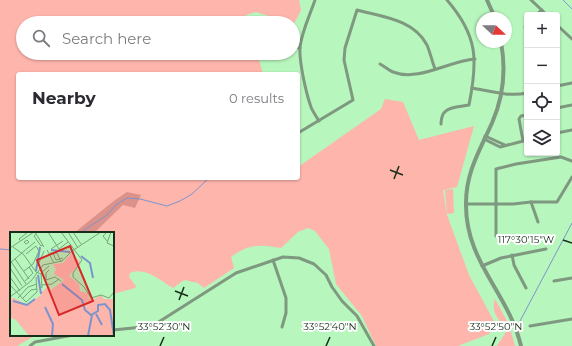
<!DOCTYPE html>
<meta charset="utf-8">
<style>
:root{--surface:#fff;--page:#f2f2f3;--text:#2b2b33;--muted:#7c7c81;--line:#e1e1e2}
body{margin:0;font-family:Montserrat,sans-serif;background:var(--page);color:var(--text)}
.controls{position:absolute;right:12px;top:12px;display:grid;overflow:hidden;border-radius:4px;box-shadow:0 1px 3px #0004}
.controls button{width:36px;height:36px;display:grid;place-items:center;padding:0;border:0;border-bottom:1px solid var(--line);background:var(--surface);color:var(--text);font:20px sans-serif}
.compass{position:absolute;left:476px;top:12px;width:36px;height:36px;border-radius:50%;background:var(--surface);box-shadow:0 1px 3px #0004;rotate:112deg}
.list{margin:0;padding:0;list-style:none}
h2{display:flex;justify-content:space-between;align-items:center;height:52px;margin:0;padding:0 16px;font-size:17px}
h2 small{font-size:13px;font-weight:400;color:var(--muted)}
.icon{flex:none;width:22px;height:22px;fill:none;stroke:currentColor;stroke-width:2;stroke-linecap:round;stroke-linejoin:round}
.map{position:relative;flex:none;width:572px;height:346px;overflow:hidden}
.search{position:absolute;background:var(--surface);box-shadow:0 1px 3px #0004;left:16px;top:16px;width:284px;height:44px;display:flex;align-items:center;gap:10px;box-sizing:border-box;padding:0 14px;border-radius:22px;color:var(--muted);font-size:15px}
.panel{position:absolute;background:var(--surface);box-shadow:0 1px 3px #0004;left:16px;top:72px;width:284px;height:108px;border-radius:4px}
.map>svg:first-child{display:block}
.green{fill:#feb5ac}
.forest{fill:#db928a}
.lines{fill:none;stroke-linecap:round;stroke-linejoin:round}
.stream{stroke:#7c94cd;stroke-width:1}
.minor{stroke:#7f9880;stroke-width:3}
.tertiary{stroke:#7f9880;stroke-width:4}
.ticks{fill:none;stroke:#172f1a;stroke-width:1.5}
.inset-river{fill:none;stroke:#7c94cd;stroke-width:2}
.inset-road{fill:none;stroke:#77a67b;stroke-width:1}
.view{fill:#d62828;fill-opacity:0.15;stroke:#d62828;stroke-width:2}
.inset-edge{fill:none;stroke:#172f1a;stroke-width:2}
.ticks-label{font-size:10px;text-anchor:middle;fill:#172f1a;stroke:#fff;stroke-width:4;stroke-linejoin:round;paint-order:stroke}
</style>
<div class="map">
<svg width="572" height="346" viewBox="0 0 572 346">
<rect width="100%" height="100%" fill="#b7f6bc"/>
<g class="green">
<path d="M0,0h299l2,10 -7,14 -38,-12 -10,3 2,8h-225v30h234l6,21h-245v104h280v-11l83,-58 4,-10 18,3 16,38 55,-14 -17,61 -14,3 4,25 22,60 27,50 -7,9 -31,12h-82l-14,-30 -26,-32 -7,-35 -14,-18 -7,-3 -10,4 -17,16c-20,-4 -33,-4 -50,9l3,11 -30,20 -6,-5 -14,-3 -11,8c-12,-7 -28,-22 -43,-15l-1,4 7,9 -1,2 -22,6v-61h-102v102h25l-19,11h-17z"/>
<polygon points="453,189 454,213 447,214 445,190"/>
<path d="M495,299l14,26 6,21h-18l9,-14c-5,-13 -16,-17 -11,-33z"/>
</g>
<polygon class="forest" points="127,192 141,195 135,208 123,205 94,233 74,233 115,200"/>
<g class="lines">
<g class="stream">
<polyline points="563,0 572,9"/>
<polyline points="80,233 107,215 116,205 127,198 140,199 167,206 180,201 192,194 209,178"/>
<polyline points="0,249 11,250"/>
<polyline points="520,321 572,223"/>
</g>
<g class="minor">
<path d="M315,0c-5,15 -13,31 -15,47 -1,15 6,46 11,60 2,5 5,9 8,14"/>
<polyline points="531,0 547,15"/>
<polyline points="536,15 542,10"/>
<polyline points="527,25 525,27 527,33"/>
<polyline points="557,25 572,39"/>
<polyline points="293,47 300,48"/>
<path d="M380,64c4,2 8,6 13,8 26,10 55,-11 82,-13"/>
<polyline points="557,86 572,83"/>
<path d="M472,88c18,3 37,9 55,5"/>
<polyline points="557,108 572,105"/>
<path d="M441,124c0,-18 13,-16 28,-19 9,-45 9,-69 -22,-105"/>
<path d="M298,133l55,-33 -9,-40 1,-12 12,-38c25,7 56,9 70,35 3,7 5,16 8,24"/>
<polyline points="557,133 572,130"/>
<polyline points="485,136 505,145"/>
<polyline points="484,139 500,147 527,140"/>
<polyline points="523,141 519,119 521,116 527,115"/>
<polyline points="531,202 538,222"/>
<polyline points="466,204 513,204 531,202 557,202 572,177"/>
<polyline points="496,236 496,169 516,164 561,157 572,161"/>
<polyline points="512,255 514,265 526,288"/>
<polyline points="273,260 286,298 286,313 282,327"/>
<polyline points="482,266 501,258 546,249"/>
<polyline points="554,281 572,278"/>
<polyline points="530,326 572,319"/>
<polyline points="113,330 143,327 157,323 236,273 283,257 299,258 314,264 326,275 332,287 342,301 357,316 374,346"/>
<polyline points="30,346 35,342 73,335"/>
</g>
<g class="tertiary">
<polyline points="487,0 495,18"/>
<path d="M501,42c5,27 2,56 -9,81 -12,27 -26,49 -26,80 -1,59 42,89 55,143"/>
</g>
</g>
<path class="ticks" d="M390,170l13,5M394,179l5,-13M563,240l9,3M175,291l13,5M179,300l5,-13M160,346l4,-9M326,346l4,-9M492,346l4,-9"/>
<g transform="translate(10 232)">
<rect width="104" height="104" fill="#b7f6bc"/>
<path d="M63,19l2,2 -4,1 10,8 -12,14 10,8 1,7 7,2 2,5 4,2 8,-5 3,4h10v37h-85l-13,-16 -6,-3v-18l4,-1 13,7 14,-10 -1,-4h3l6,-6 2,5 13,-10 -10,-6 2,-5 -3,-5 10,-1z" fill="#feb5ac"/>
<path class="inset-river" d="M41,18l19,2M71,24l9,7 3,15M26,39l4,-24M28,43l3,19M52,52l20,16 3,10 6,5 7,-4v-6l7,-1 5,6 4,26M3,69l14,4 8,-6M35,75l8,17 -1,12M86,82l6,11M78,104l4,-21"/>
<path class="inset-road" d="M25,0l9,15M38,0l11,17 9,-7M51,0l21,28 -9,13v4l11,10 7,11 10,-3 8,3 5,-6M58,0l10,16M63,0l8,12M101,0l-4,11 7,3M26,2l-2,2 7,10 2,-1M17,8l2,2 -3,2 -2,-2zM11,9l-2,-2 9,-7M97,9l-4,-5 4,-4M3,15l11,8 12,17 5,2M0,16l24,-16M41,17l12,-8M37,18l7,13M40,21h7l4,9M43,21l3,7 7,-2M16,22l10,-8M5,27l14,20M0,28l16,24M0,31l25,-21M0,36l12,18M31,36l-3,-3 6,-14M39,38l-3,3v7l9,-3 6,4M14,39l9,-7 6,-13 -3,-5M0,45l10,14M15,49l8,-8 -4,-6M0,53l16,17 11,-10 -1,-15M32,53l10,-1 7,-5M32,56l-1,-15 8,-7M0,65l21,-16 12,-16 19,-4 10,-10 29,-19M8,66l10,-11 9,-3M12,67l9,-9 6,-1"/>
<path class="view" d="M60,14l23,55 -34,14 -22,-55z"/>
<rect width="104" height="104" class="inset-edge"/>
</g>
<g class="ticks-label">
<text x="526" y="243">117°30'15"W</text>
<text x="164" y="330">33°52'30"N</text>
<text x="330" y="330">33°52'40"N</text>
<text x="496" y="330">33°52'50"N</text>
</g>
</svg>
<div class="controls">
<button>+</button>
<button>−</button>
<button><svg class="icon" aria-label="locate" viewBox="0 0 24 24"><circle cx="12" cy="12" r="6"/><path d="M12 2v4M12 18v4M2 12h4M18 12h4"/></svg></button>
<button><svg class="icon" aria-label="layers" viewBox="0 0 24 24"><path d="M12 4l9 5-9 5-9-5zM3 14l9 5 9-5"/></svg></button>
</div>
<svg class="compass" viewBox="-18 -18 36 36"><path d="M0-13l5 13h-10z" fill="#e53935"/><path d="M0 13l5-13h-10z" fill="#7c7c81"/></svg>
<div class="search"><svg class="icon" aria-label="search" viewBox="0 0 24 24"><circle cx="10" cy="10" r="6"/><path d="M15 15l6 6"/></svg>Search here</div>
<section class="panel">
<h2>Nearby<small>0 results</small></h2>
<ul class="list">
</ul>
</section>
</div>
